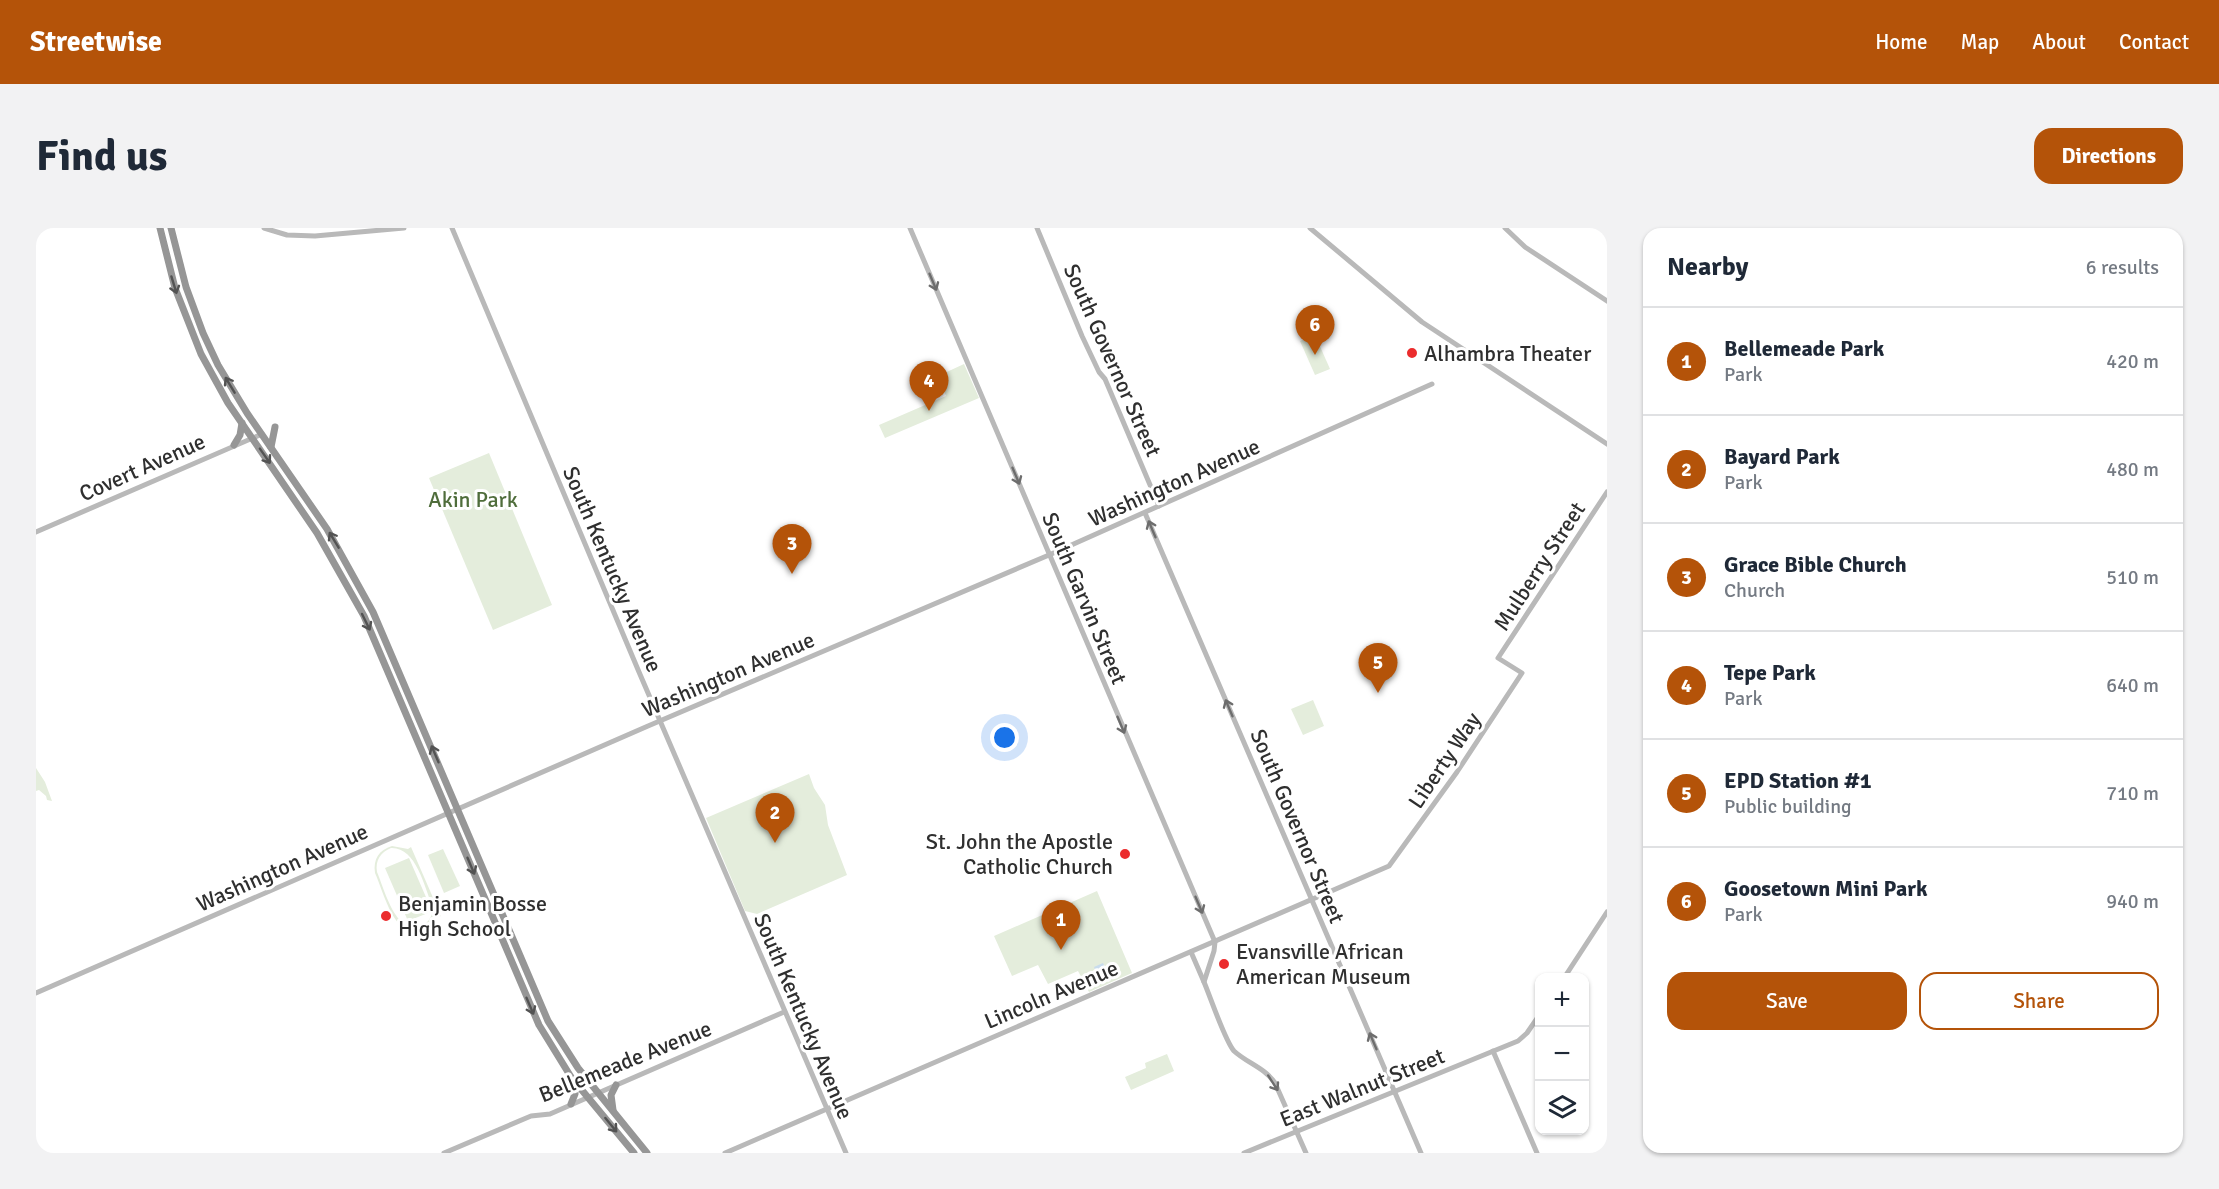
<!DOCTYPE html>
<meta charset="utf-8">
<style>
:root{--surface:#fff;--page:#f2f2f3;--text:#1f2937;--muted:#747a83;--line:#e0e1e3;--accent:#b45309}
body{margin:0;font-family:Signika,sans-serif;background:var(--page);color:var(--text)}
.controls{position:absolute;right:18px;bottom:18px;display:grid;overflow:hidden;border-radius:12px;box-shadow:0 2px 4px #0004}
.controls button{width:54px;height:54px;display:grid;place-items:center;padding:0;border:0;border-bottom:2px solid var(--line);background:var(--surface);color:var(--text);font:30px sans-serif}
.you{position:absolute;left:969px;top:510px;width:21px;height:21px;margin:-15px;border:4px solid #fff;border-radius:50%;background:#1a73e8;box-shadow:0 0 0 9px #1a73e833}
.badge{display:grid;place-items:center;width:39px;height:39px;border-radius:50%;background:var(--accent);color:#fff;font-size:20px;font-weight:700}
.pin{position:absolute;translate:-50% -50px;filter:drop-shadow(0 2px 3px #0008)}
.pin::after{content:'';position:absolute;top:32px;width:21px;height:18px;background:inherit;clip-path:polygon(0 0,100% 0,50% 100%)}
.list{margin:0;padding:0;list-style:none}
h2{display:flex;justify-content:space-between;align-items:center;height:78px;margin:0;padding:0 24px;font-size:26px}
h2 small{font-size:20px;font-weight:400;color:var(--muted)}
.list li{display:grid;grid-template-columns:39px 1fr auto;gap:18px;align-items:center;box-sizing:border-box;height:108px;padding:0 24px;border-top:2px solid var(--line)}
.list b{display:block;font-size:22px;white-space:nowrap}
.list p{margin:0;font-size:20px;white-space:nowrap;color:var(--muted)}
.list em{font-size:20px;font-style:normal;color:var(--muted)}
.actions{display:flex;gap:12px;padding:18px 24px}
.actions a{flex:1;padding:14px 0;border:2px solid var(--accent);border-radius:18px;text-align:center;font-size:21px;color:var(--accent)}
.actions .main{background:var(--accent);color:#fff}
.icon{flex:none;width:33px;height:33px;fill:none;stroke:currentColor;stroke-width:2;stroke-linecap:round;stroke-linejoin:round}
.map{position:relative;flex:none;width:1571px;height:925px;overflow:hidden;border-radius:18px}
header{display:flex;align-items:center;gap:36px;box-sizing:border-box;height:84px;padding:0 30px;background:var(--accent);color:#fff}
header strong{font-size:28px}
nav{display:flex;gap:33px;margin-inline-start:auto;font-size:21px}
.intro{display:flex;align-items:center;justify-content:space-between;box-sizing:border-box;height:144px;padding:0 36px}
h1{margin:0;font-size:42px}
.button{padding:15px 27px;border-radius:18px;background:var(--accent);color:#fff;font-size:21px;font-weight:700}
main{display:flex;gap:36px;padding:0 36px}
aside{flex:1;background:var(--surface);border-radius:18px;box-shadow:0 2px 4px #0004}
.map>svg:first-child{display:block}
.green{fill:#e4eddc;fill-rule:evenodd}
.water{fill:#c8dced}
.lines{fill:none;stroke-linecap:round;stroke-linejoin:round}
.secondary{stroke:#b9b9b9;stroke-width:5}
.highway{stroke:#969696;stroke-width:7}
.oneway{stroke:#6d6d6d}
.oneway2{stroke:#535353}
.poi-dot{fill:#eb2c2d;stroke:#fff;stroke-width:2}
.labels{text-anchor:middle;stroke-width:6;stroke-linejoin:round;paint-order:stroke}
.poi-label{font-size:22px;fill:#2f2f2f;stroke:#fff;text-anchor:start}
.street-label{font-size:22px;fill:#2f2f2f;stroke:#fff}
.park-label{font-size:22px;fill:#4f6d3b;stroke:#fff}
</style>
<header>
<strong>Streetwise</strong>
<nav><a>Home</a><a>Map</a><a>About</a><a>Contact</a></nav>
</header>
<div class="intro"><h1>Find us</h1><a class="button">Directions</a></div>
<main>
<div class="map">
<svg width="1571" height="925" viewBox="0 0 1571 925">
<rect width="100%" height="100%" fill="#fff"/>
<g class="green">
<polygon points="1279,107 1294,141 1279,147 1264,113"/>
<polygon points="928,136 943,170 849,210 843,197 910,168 902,148"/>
<polygon points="453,225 516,377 457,402 393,250"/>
<polygon points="1277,472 1288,498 1267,507 1255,481"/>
<polygon points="0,540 9,554 16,573 11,572 10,568 3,562 0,563"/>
<polygon points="773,546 778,560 789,577 792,597 811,647 721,686 709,683 670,590"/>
<path d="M356,618l16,3 3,-2 30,69 -3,1 -2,-3c-4,8 -8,13 -17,16 -25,9 -36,-40 -44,-57 -2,-14 4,-23 17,-27zM355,620c25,-1 33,38 41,57v6l-23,-53 -24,10 23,53 25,-10c-2,7 -5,12 -12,15 -25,11 -37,-38 -44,-54 -2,-12 4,-20 14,-24z"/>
<polygon points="407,621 424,658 408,665 392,627"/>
<polygon points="1061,663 1096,745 1053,764 1042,743 1012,756 1002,737 976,748 958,708"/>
<polygon points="1131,826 1138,843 1095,862 1089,849 1110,840 1109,835"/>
</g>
<polygon class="water" points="1067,735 1072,746 1060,752 1059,747 1061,746 1058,739"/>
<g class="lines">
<g class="secondary">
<polyline points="228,0 251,7 279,8 368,0"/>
<polyline points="416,0 603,444 810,925"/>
<path d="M874,0l305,714 -1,9 -10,31c6,14 21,59 30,69 13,12 31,17 41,32l31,70"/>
<polyline points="1001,0 1046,108 1063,144 1069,151 1123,278"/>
<polyline points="1274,0 1386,94 1571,216"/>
<polyline points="1469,0 1489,19 1571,73"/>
<polyline points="1109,285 1385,925"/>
<polyline points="0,304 226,206"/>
<polyline points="1155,724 1168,754"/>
<polyline points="1528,750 1571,684"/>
<polyline points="0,765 612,498 1013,327 1396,156"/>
<polyline points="1457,823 1501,925"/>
<polyline points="408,925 495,888 514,886 748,784"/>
<polyline points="689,925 1353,638 1421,544 1486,445 1462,430 1571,264"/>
<polyline points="1208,925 1482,813 1491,805 1504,786"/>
</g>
<g class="highway">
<polyline points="124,0 139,60 165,126 192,175 281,305 328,388 503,797 535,849 598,925"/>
<polyline points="135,0 150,59 167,105 182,137 211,185 291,301 337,384 512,793 542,840 611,925"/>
<polyline points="198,217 204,207 206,195"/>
<polyline points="235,219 239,199"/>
<polyline points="535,876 539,866 539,853"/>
<polyline points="577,882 575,867 580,857"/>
</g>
</g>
<defs><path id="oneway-shaft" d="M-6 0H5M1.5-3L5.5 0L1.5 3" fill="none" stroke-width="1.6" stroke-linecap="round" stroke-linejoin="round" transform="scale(1.5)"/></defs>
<g class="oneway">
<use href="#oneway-shaft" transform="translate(897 54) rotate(67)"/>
<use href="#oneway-shaft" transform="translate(980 248) rotate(67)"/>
<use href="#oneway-shaft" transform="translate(1116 301) rotate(-113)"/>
<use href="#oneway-shaft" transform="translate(1193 480) rotate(-113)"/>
<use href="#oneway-shaft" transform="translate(1085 497) rotate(67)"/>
<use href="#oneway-shaft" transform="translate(1163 677) rotate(67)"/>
<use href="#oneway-shaft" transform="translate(1337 813) rotate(-113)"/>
<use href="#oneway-shaft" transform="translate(1237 855) rotate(57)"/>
</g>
<g class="oneway2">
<use href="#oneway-shaft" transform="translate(138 57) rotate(73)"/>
<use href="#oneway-shaft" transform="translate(194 157) rotate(-121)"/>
<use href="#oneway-shaft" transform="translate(229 228) rotate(55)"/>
<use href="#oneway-shaft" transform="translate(298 312) rotate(-121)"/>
<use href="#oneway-shaft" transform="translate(330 394) rotate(64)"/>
<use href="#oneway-shaft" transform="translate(399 526) rotate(-113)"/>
<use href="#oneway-shaft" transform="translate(435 638) rotate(67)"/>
<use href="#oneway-shaft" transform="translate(494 778) rotate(67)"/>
<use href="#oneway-shaft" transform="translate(575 897) rotate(51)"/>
</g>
<g class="poi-dot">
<circle cx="1376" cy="125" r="6"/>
<circle cx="1089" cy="626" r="6"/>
<circle cx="350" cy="688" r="6"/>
<circle cx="1188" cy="736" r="6"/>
</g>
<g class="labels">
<g class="poi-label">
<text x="1388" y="133">Alhambra Theater</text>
<text x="1077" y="621" text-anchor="end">St. John the Apostle<tspan x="1077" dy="25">Catholic Church</tspan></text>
<text x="362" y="683">Benjamin Bosse<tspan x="362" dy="25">High School</tspan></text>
<text x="1200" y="731">Evansville African<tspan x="1200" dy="25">American Museum</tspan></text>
</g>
<g class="street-label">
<text transform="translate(1077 132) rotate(66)" y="8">South Governor Street</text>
<text transform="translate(106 239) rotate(-24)" y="8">Covert Avenue</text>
<text transform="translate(1138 254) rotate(-24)" y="8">Washington Avenue</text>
<text transform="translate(1503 338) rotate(-57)" y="8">Mulberry Street</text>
<text transform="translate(577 341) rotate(67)" y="8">South Kentucky Avenue</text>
<text transform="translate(1049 370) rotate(67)" y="8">South Garvin Street</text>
<text transform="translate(692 446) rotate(-23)" y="8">Washington Avenue</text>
<text transform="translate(1408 532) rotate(-56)" y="8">Liberty Way</text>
<text transform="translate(1262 598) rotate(67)" y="8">South Governor Street</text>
<text transform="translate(246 639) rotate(-24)" y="8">Washington Avenue</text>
<text transform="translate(1015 766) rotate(-23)" y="8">Lincoln Avenue</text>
<text transform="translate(768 788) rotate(67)" y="8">South Kentucky Avenue</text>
<text transform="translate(589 833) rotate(-22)" y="8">Bellemeade Avenue</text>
<text transform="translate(1326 859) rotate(-22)" y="8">East Walnut Street</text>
</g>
<g class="park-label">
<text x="437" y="279">Akin Park</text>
</g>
</g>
</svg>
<div class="controls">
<button>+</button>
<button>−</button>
<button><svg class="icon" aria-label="layers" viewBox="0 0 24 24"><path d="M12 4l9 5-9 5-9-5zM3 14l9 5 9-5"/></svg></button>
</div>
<div class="you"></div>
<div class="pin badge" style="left:1025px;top:722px">1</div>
<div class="pin badge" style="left:739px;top:615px">2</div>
<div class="pin badge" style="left:756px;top:346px">3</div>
<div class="pin badge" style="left:893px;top:183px">4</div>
<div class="pin badge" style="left:1342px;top:465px">5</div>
<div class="pin badge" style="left:1279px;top:127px">6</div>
</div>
<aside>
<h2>Nearby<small>6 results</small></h2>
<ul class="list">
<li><span class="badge">1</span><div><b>Bellemeade Park</b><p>Park</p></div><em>420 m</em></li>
<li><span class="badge">2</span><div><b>Bayard Park</b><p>Park</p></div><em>480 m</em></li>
<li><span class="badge">3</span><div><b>Grace Bible Church</b><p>Church</p></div><em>510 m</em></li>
<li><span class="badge">4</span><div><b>Tepe Park</b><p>Park</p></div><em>640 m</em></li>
<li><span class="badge">5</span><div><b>EPD Station #1</b><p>Public building</p></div><em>710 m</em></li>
<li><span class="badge">6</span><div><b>Goosetown Mini Park</b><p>Park</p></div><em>940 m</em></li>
</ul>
<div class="actions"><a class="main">Save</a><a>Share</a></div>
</aside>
</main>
